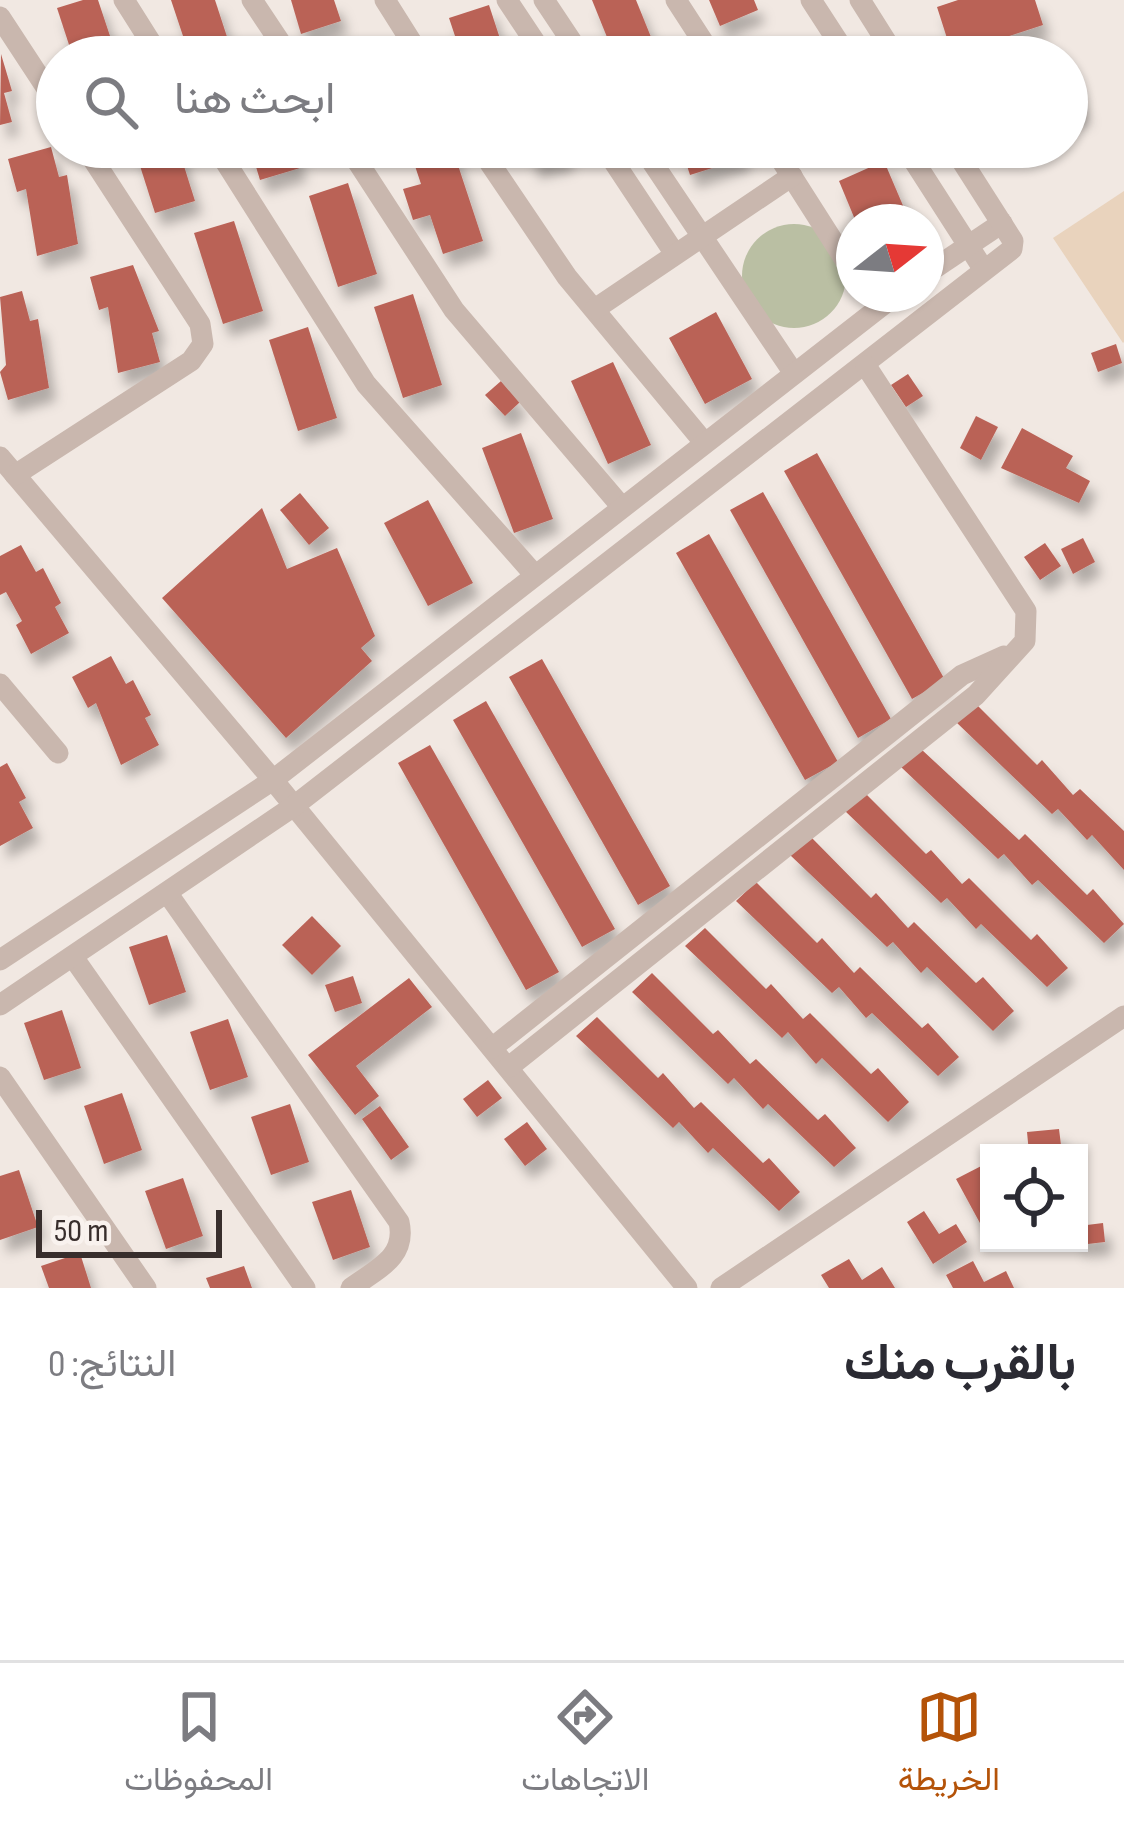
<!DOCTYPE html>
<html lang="ar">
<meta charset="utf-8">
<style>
:root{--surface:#fff;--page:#f7f7f7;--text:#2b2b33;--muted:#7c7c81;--line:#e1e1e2;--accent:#b45309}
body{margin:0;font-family:"Sofia Sans Condensed",Vazirmatn,sans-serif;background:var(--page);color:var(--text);direction:rtl}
.controls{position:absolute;right:36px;bottom:36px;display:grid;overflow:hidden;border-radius:0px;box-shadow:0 3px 9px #0004}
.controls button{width:108px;height:108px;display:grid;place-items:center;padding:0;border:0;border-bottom:3px solid var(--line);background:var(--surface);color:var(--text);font:60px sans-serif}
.compass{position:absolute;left:836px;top:204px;width:108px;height:108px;border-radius:50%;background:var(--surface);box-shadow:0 3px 9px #0004;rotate:73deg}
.scale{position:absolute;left:36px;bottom:30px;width:186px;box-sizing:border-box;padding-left:12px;border:6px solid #382e2c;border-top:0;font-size:33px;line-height:42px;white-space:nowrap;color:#382e2c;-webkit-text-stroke:9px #f9f2ee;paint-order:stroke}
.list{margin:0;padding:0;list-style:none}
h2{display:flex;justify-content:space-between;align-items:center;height:156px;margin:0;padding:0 48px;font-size:51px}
h2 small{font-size:39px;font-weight:400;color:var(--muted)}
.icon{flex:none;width:66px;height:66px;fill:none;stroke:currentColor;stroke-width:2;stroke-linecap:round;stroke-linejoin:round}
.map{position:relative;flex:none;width:1124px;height:1288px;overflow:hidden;direction:ltr}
.search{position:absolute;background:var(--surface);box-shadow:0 3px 9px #0004;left:36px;right:36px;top:36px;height:132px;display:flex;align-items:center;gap:30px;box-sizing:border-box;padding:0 42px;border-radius:66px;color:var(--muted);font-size:45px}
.sheet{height:372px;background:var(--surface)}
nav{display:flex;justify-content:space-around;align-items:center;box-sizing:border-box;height:168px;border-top:3px solid var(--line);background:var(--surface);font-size:33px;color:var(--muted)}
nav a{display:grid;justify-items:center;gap:6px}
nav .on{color:var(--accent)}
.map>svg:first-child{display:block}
.green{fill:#babfa3}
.sand{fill:#e9d3bd}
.building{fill:#ba6257;filter:url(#shadow)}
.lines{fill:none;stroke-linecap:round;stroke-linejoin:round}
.minor{stroke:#c9b7ae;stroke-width:21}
</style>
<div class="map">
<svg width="1124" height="1288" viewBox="0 0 1124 1288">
<defs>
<filter id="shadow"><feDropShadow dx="7" dy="13" stdDeviation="6" flood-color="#0004"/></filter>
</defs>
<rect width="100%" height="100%" fill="#f1e8e2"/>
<circle class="green" cx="794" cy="276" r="52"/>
<polygon class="sand" points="1124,191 1124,342 1123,343 1053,238"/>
<g class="building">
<polygon points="83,0 98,0 117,57 73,57 57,8"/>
<polygon points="171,0 215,0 230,46 190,57"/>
<polygon points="291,0 334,0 341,21 301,34"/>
<polygon points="592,0 636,0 653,42 615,57"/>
<polygon points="709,0 754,0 758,10 720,26"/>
<polygon points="958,0 1035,0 1043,25 997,40 983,57 953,57 937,7"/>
<polygon points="489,5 506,57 462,57 449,18"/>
<polygon points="386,38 392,57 348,57 346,50"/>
<polygon points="812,40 818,57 763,57 763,56"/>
<polygon points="1,54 12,91 4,93 12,122 0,125"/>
<polygon points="1067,63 1084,112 1067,117"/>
<polygon points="51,147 59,177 67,175 78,244 37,256 26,189 17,192 8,159"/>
<polygon points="134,147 178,147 195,201 155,213"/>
<polygon points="250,147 294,147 300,168 260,180"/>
<polygon points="528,147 565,147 567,158 532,166"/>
<polygon points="681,147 741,147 744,158 690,175"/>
<polygon points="453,150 483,241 443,254 430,215 413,220 403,189 421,184 414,163"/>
<polygon points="884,161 910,222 856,222 839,181"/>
<polygon points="348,183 377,274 338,287 309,196"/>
<polygon points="234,221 263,311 223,324 194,233"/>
<polygon points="133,265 159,331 152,333 160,362 118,373 108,307 99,310 90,277"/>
<polygon points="22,291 30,321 38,319 49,388 8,400 0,372 6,365 0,297"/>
<polygon points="413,294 442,385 403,398 374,307"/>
<polygon points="716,312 752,379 705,404 669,338"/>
<polygon points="308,327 337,418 298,431 269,340"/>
<polygon points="1116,344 1122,363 1098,372 1091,353"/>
<polygon points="613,362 651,445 608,464 571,381"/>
<polygon points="908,374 923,396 906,407 891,385"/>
<polygon points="501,381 520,402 505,416 485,395"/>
<polygon points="976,416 998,427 981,460 960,448"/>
<polygon points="1022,428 1073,456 1066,468 1090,481 1079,503 1001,468"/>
<polygon points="521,433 553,519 514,533 482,448"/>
<polygon points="817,453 945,680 912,699 784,471"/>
<polygon points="763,492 891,719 858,738 730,510"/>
<polygon points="300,493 329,528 309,545 280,510"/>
<polygon points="428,500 473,583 428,606 384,523"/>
<polygon points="262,508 287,569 337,548 375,636 361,648 372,661 286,738 162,598"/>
<polygon points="709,534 838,762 805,780 676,553"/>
<polygon points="1083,538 1095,562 1073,574 1061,549"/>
<polygon points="1045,543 1061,566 1040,580 1024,557"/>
<polygon points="21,545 36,572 43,568 61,603 55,607 69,633 31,654 16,625 22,621 6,592 0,595 0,556"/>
<polygon points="111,656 126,684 133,680 151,715 145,718 159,745 121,765 96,703 88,708 72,677"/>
<polygon points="542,659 670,886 638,905 509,677"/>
<polygon points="486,701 615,929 582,947 453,720"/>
<polygon points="976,704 1037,765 1042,760 1073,795 1080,789 1124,831 1124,870 1092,835 1087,840 1058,809 1052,814 956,722"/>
<polygon points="430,745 559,972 526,990 398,763"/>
<polygon points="921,749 1019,840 1025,834 1087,895 1093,889 1124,924 1104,943 1038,880 1032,885 1004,854 998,859 901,767"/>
<polygon points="7,763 26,798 19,802 33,828 0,846 0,767"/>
<polygon points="865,793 926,854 931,850 962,884 969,878 1031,940 1037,934 1068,968 1047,987 981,924 976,929 947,898 941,903 845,811"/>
<polygon points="811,837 871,898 876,893 908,928 914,922 976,983 983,977 1014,1011 993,1031 927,967 921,973 893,942 887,947 790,855"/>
<polygon points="756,882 817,943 822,938 854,973 860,967 922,1028 928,1023 959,1057 938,1076 872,1013 866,1018 839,987 832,993 736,901"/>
<polygon points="312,916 341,946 312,975 282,945"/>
<polygon points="705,928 766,989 771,984 803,1019 810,1013 871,1074 878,1068 909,1102 888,1122 822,1058 816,1064 788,1032 782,1038 685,946"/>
<polygon points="167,935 186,992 149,1005 129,947"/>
<polygon points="652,973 713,1034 718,1030 750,1064 756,1059 818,1120 825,1114 856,1148 834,1167 768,1104 763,1109 734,1078 728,1084 632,992"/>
<polygon points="353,976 362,1003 335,1012 325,985"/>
<polygon points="409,978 432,1007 356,1066 379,1096 355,1115 308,1055"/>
<polygon points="62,1010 81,1068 44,1080 24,1023"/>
<polygon points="597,1017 658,1078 663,1073 694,1108 701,1102 763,1163 769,1158 800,1192 779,1211 713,1148 708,1153 679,1122 673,1128 576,1036"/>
<polygon points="228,1019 248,1077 210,1090 190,1032"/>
<polygon points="488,1080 502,1098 477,1117 463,1099"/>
<polygon points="122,1093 142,1150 104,1164 84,1106"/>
<polygon points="290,1104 309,1162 271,1175 251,1117"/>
<polygon points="380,1106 409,1147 391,1160 362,1119"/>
<polygon points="527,1122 547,1149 525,1166 504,1139"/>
<polygon points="1059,1129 1062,1153 1029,1153 1027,1132"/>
<polygon points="989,1162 989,1221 981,1225 956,1179"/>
<polygon points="19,1170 38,1227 0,1240 0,1176"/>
<polygon points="183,1178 203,1236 166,1249 145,1191"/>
<polygon points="351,1190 370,1247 333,1260 312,1202"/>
<polygon points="924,1211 939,1234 956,1224 967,1242 933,1264 907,1222"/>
<polygon points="1103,1223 1105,1242 1079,1245 1079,1226"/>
<polygon points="80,1253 91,1288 49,1288 41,1266"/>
<polygon points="849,1259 862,1280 882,1267 895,1288 829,1288 821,1275"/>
<polygon points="973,1261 984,1282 1006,1271 1014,1288 953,1288 946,1275"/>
<polygon points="244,1266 252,1288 210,1288 206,1278"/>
</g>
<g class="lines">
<g class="minor">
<polyline points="124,0 160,57"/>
<polyline points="252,0 290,57"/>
<polyline points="385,0 421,57"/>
<polyline points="507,0 545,57"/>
<polyline points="544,0 582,57"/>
<polyline points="676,0 713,57"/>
<polyline points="811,0 848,57"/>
<polyline points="860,0 896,57"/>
<polyline points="0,17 57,104"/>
<polyline points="216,147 366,384 533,573"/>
<polyline points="348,147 454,310 621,506"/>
<polyline points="479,147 567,277 703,441"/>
<polyline points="604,147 675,254"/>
<polyline points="642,147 793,372"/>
<polyline points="773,147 854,274"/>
<polyline points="905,147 984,270"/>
<polyline points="926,274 1002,223"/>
<polyline points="595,309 792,176"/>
<polyline points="0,457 273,780 687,1288"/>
<polyline points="15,475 191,361 203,344 200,324 85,147"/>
<polyline points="0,684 58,753"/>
<path d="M168,894l231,328c8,35 -22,47 -48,66"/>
<polyline points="73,957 305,1288"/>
<polyline points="0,960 273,780 897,294"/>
<polyline points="0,1005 294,806 1012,249 1013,241 953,147"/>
<polyline points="492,1048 962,675 1004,656"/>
<polyline points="509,1067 976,695 1025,641 1026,611 866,366"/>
<polyline points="0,1077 146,1288"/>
<polyline points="721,1288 1124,1016"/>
</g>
</g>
</svg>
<div class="controls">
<button><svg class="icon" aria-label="locate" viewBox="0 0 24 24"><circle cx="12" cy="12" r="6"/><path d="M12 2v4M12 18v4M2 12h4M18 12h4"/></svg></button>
</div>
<svg class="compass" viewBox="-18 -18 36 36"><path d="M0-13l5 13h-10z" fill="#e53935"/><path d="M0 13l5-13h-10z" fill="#7c7c81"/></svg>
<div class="scale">50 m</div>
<div class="search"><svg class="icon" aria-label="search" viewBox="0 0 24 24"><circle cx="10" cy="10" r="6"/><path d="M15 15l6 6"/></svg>ابحث هنا</div>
</div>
<section class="sheet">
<h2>بالقرب منك<small>النتائج: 0</small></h2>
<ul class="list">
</ul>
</section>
<nav>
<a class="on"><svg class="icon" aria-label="map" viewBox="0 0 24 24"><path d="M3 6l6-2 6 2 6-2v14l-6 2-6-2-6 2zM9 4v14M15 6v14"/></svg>الخريطة</a>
<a><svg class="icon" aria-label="directions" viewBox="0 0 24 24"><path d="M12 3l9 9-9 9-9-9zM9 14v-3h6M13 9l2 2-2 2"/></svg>الاتجاهات</a>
<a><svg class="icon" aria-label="saved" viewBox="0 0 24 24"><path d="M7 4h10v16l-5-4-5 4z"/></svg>المحفوظات</a>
</nav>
